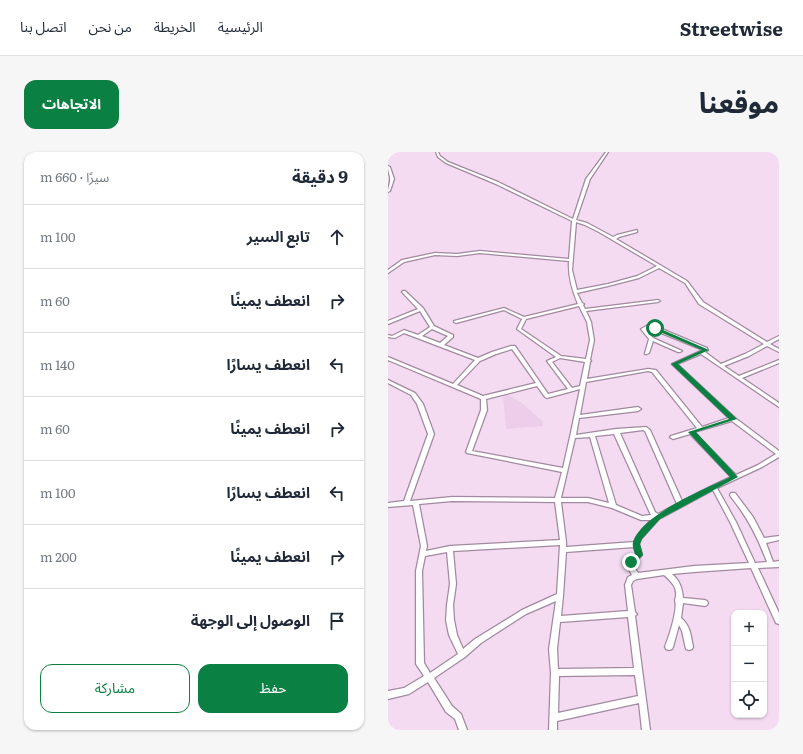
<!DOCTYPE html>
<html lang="ar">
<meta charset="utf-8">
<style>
:root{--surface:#fff;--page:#f6f6f7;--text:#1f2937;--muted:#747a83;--line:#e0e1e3;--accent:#0b8043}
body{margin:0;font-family:Literata,"Noto Sans Arabic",serif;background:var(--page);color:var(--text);direction:rtl}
.controls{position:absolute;right:12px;bottom:12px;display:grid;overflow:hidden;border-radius:8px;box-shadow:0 1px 3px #0004}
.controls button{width:36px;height:36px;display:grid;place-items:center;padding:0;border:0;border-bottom:1px solid var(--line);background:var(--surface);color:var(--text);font:20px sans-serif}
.stop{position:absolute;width:12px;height:12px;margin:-9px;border:3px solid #0b8043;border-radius:50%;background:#fff}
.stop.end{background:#0b8043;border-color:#fff;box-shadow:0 1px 4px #0008}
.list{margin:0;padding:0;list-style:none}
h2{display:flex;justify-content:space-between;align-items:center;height:52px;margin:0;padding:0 16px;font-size:17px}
h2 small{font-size:13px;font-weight:400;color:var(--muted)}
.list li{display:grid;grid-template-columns:26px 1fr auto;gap:12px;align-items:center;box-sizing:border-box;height:64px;padding:0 16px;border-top:1px solid var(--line)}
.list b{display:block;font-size:15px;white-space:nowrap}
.list em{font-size:13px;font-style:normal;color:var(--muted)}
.actions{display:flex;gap:8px;padding:12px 16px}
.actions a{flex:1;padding:9px 0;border:1px solid var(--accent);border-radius:12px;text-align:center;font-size:14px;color:var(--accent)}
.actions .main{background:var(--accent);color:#fff}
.icon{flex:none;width:22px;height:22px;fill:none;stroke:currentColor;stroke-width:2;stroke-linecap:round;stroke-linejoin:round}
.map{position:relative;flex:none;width:391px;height:578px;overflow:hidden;direction:ltr;border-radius:12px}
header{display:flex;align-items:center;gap:24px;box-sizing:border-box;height:56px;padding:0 20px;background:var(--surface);border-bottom:1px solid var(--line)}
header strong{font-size:19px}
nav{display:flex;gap:22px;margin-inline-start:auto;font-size:14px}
.intro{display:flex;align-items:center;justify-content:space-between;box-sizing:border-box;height:96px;padding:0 24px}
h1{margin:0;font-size:28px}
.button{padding:10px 18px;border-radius:12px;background:var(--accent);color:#fff;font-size:14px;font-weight:700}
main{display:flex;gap:24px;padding:0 24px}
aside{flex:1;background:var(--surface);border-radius:12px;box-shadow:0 1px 3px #0004}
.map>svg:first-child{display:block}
.built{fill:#eccdea}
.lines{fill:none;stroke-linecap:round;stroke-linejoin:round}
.minor-casing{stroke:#a18a9f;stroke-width:2.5}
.minor{fill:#fff;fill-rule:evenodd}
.route{fill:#0b8043}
</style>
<header>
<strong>Streetwise</strong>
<nav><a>الرئيسية</a><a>الخريطة</a><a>من نحن</a><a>اتصل بنا</a></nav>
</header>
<div class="intro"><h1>موقعنا</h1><a class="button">الاتجاهات</a></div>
<main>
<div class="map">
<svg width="391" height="578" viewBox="0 0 391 578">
<rect width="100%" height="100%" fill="#f4dbf2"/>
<polygon class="built" points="120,243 134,251 155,270 155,274 118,277 115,245"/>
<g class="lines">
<g class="minor-casing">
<g id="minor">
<path d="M48,0h2l2,4 8,6 50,20 75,37 13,-40 20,-27h2l-18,27 -14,41 11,3 26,14 4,-2 20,-5v2l-18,5 -3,2 71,42 16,21 64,40 12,-6v3l-9,5 9,5v3l-12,-6 -18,10 -25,10 15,10 40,-16v3l-37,15 37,25v4l-78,-53 -24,10 58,54 44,33v6l-17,10 -45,21 19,34 19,41 12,-1c-9,-24 -20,-46 -36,-65l-1,-2 1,-2h4l18,24 11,21 15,-2v4l-13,3 7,19 6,-1v6l-21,1 21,45v11l-3,-1 -25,-55 -57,4 -22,2c8,7 10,14 11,24l22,2 2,1 1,2 -1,2 -2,1 -22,-3 -2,15c9,7 10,18 12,29l-1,2 -3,1 -3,-1 -4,-18 -3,-6 -6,22 -1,2 -3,1 -3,-1 -1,-2c4,-11 13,-37 10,-47 4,-11 -3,-18 -11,-25l-27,4 -4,2 -2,4 4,27 2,2 -2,2 15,114h-8l-3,-27 -82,18v9h-8l2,-57 -2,-24 7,-48 -30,13 -45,29 -16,14 -31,21 18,28 9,8 6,16h-8l-4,-11 -9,-7 -18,-30 -19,12 -21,5v-8l16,-3 20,-12 -8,-12v-93l5,-25 -8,-41 -25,2v-4l16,-2 24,-67 -11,-30 -6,-9 -23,-12v-3l27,13 8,11 11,30 -24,67 42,-4 103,1 7,-26 -95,-19 -1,-1 15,-42v-11l-93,-39v-3l65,27 22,-24 -71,-27 -9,5 -7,-1v-2l4,1 12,-6 14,5 12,-8 -10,-16 -32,13v-3l30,-12 -16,-17 1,-1h2l18,17 11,18 19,9v2l-9,8 34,13 14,-6 19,-6h4l33,48 20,-5 -21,-28 9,-4 -39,-28 5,-10 -18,-9 -48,13 -2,-1v-1l50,-13 20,9 54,-13c-6,-14 -10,-28 -9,-43l-89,-8 -23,3 -22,-1 -31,7 -16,11v-3l14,-10 33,-7 22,1 23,-3 89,8 3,-38 -76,-37 -50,-21 -8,-6zM188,70l9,3 14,7 58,34 -20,10 -29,8 -31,6 -5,-20zM271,116l26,15 14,21 65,40 -19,10 -24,10 -16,-12 3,-2 -1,-2 -50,-21 -9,-2 -7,4 8,10 -4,14v1h2l2,-1 4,-12 25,11h2l2,-1 -29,-13 -7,-9 3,-1 54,22 -31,14 57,54 -27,9 -46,-57 -8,-1 -61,10 3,-17 1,-1 -1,-1 4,-20 -3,-18 -5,-11 72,-9 2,-1 -2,-1 -73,9 -2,-4 1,-1 -2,-1 -5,-10 31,-7 31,-8zM191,154l8,16 3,18 -4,19 -25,-3 -40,-27 5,-10zM44,177l16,7 -8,7 -18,-7zM124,197l24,34 -53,13 -26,-11 23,-24 16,-7zM172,206l25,4 -5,24 -8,2 -20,-26zM260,219l4,1 45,56 -26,8 -1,1 1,1 2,1 17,-5 41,43 -19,9 -30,15 -32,-71 -4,-3 -30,2 -40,6 3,-17 59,-7 3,-2 -3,-2 -58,8 6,-33zM149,234l8,11 2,1 33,-9 -10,48 -7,31 -91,-17 15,-41 -1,-11zM344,269l44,33 -18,11 -22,10 -42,-43zM255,278l2,1 32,73 -19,10 -3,-2 -35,-79zM226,282l36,79 1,2 -9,1 -26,-11 -21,-69zM202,285l19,66 -21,-5h-27l14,-60zM325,338l17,32 19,41 -55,3 -56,7 -5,-8 9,-10 -3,-11 2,-5 18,-20zM64,349l103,1 5,38 -110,6 -24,5 1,-5 -8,-42zM173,350h27l24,6 29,12h10l-14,16 -3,6 -68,5v-5zM172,393l-3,49 -35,16 -47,29 -12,10 -6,-14 -3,-15 -1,-15 3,-21 -3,-33zM246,395l2,7 -10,10 6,11 -4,2 -3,8 3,26 -67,5 2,-20 3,-44zM59,400l3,32 -3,21 -1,15 3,15 9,19 -28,19 -6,-10 -2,-92 3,-15zM240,465l6,51 -76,1 -1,-20 3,-27zM247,523l3,21 -80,17 1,-37z"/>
<path d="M0,14l2,1 4,12 -4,12 -2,1c0,-5 3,-10 2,-15 -1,-4 -2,-7 -2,-11z"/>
</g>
</g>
<use href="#minor" class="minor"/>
</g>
<path class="route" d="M265,175h3l53,23 -31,14 59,55 -41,13 42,45 -78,42 -18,20 -2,5 3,11 -12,11 -4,-4 8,-8c-1,-4 -3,-8 -2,-12 9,-28 72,-53 97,-65l-42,-45 41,-13 -58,-55 31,-14 -49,-21z"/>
</svg>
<div class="controls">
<button>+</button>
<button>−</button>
<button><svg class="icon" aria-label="locate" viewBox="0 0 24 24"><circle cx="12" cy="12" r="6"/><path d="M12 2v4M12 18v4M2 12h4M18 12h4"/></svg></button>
</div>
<div class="stop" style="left:267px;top:176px"></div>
<div class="stop end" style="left:243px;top:410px"></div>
</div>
<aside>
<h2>9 دقيقة<small>سيرًا · 660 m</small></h2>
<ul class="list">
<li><svg class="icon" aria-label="ahead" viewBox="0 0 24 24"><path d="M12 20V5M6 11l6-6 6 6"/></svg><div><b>تابع السير</b></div><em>100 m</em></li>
<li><svg class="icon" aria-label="right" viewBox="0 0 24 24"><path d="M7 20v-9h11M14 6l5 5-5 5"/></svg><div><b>انعطف يمينًا</b></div><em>60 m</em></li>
<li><svg class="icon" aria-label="left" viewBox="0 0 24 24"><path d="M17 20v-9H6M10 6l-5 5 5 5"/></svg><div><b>انعطف يسارًا</b></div><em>140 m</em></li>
<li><svg class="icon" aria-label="right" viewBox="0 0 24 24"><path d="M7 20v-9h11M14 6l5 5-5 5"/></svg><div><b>انعطف يمينًا</b></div><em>60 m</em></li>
<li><svg class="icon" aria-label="left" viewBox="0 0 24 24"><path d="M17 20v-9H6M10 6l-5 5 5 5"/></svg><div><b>انعطف يسارًا</b></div><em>100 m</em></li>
<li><svg class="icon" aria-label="right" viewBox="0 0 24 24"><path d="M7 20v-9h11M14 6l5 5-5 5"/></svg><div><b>انعطف يمينًا</b></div><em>200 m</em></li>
<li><svg class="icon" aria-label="arrive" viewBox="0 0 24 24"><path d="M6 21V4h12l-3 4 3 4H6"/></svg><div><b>الوصول إلى الوجهة</b></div></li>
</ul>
<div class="actions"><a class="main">حفظ</a><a>مشاركة</a></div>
</aside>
</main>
